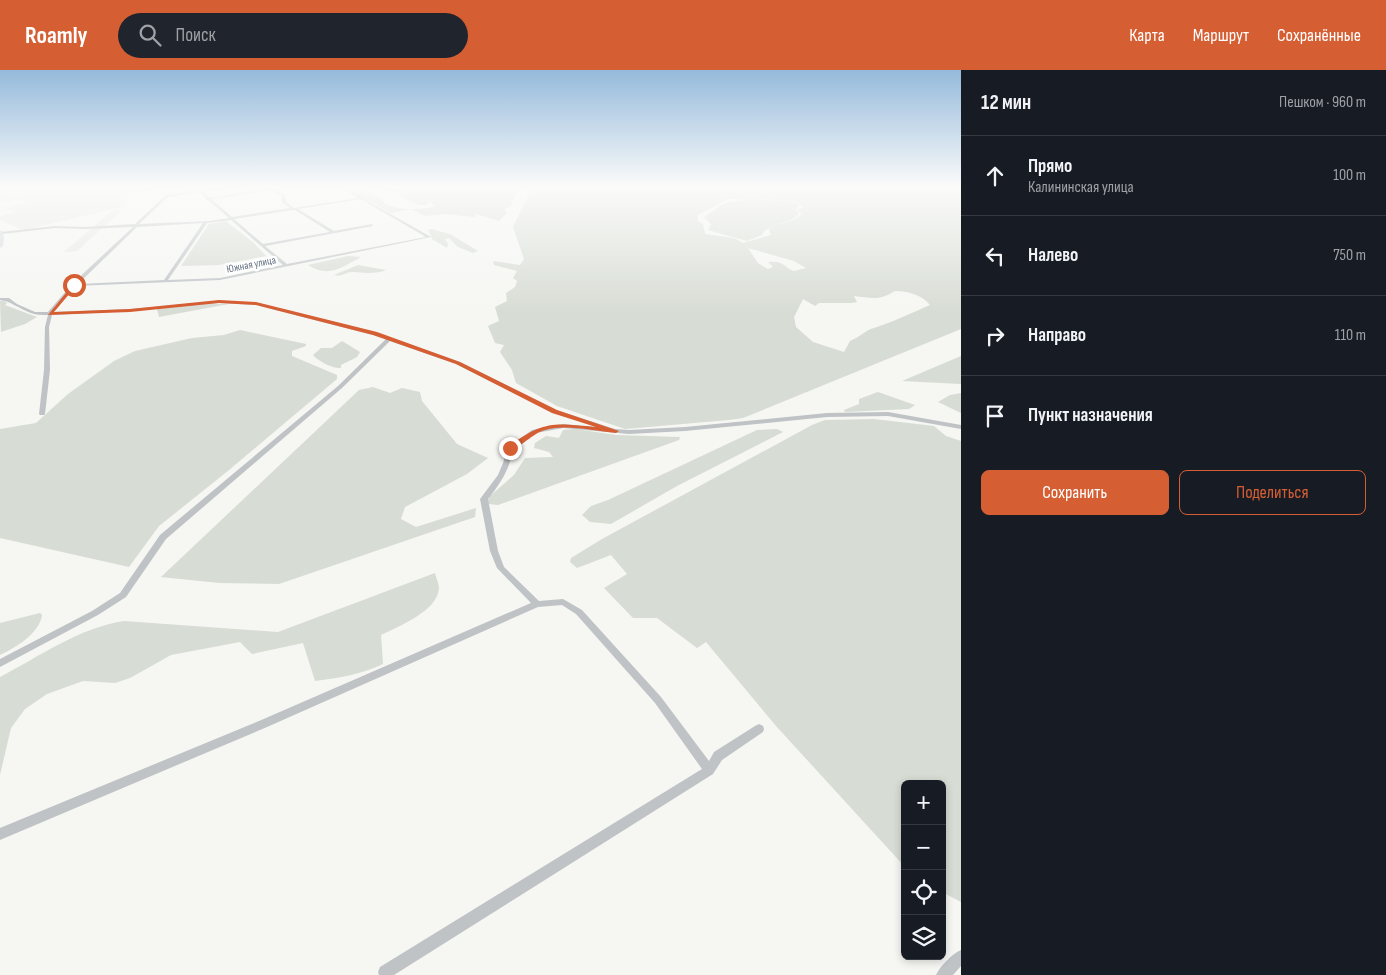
<!DOCTYPE html>
<html lang="ru">
<meta charset="utf-8">
<style>
:root{--surface:#171b24;--page:#20242c;--text:#f1f3f6;--muted:#9ea1a6;--line:#363941;--accent:#d65e33}
body{margin:0;font-family:"Sofia Sans Condensed",sans-serif;background:var(--page);color:var(--text)}
.controls{position:absolute;right:15px;bottom:15px;display:grid;overflow:hidden;border-radius:8px;box-shadow:0 2px 8px #0003}
.controls button{width:45px;height:45px;display:grid;place-items:center;padding:0;border:0;border-bottom:1px solid var(--line);background:var(--surface);color:var(--text);font:25px sans-serif}
.stop{position:absolute;width:15px;height:15px;margin:-11px;border:4px solid #d65e33;border-radius:50%;background:#fff}
.stop.end{background:#d65e33;border-color:#fff;box-shadow:0 1px 5px #0008}
.list{margin:0;padding:0;list-style:none}
h2{display:flex;justify-content:space-between;align-items:center;height:65px;margin:0;padding:0 20px;font-size:21px}
h2 small{font-size:16px;font-weight:400;color:var(--muted)}
.list li{display:grid;grid-template-columns:32px 1fr auto;gap:15px;align-items:center;box-sizing:border-box;height:80px;padding:0 20px;border-top:1px solid var(--line)}
.list b{display:block;font-size:19px;white-space:nowrap}
.list p{margin:0;font-size:16px;white-space:nowrap;color:var(--muted)}
.list em{font-size:16px;font-style:normal;color:var(--muted)}
.actions{display:flex;gap:10px;padding:15px 20px}
.actions a{flex:1;padding:11px 0;border:1px solid var(--accent);border-radius:8px;text-align:center;font-size:18px;color:var(--accent)}
.actions .main{background:var(--accent);color:#fff}
.icon{flex:none;width:28px;height:28px;fill:none;stroke:currentColor;stroke-width:2;stroke-linecap:round;stroke-linejoin:round}
.map{position:relative;flex:none;width:961px;height:905px;overflow:hidden}
header{display:flex;align-items:center;gap:30px;box-sizing:border-box;height:70px;padding:0 25px;background:var(--accent);color:#fff}
header strong{font-size:24px}
nav{display:flex;gap:28px;margin-inline-start:auto;font-size:18px}
.search{width:350px;height:45px;background:var(--page);display:flex;align-items:center;gap:12px;box-sizing:border-box;padding:0 18px;border-radius:28px;color:var(--muted);font-size:19px}
main{display:flex}
aside{flex:1;background:var(--surface)}
.map>svg:first-child{display:block}
.built{fill:#e6e7e6}
.green{fill:#d7dcd4;fill-rule:evenodd}
.lines{fill:none;stroke-linecap:round;stroke-linejoin:round}
.minor{fill:#bfc3c6;fill-rule:evenodd}
.secondary{fill:#d5d8dc;fill-rule:evenodd}
.route{fill:#d65e33}
.labels{text-anchor:middle;stroke-width:5;stroke-linejoin:round;paint-order:stroke}
.far-street-label{font-size:11px;fill:#677582;stroke:#fff}
</style>
<header>
<strong>Roamly</strong>
<div class="search"><svg class="icon" aria-label="search" viewBox="0 0 24 24"><circle cx="10" cy="10" r="6"/><path d="M15 15l6 6"/></svg>Поиск</div>
<nav><a>Карта</a><a>Маршрут</a><a>Сохранённые</a></nav>
</header>
<main>
<div class="map">
<svg width="961" height="905" viewBox="0 0 961 905">
<rect width="100%" height="100%" fill="#f6f6f3"/>
<g class="built">
<polygon points="0,116 209,116 205,118 155,118 123,129 129,132 121,134 127,136 23,160 0,150 0,146 15,142 6,138 29,132 16,129 0,132"/>
<polygon points="113,140 122,140 77,181 64,182"/>
</g>
<g class="green">
<path d="M342,116h138l37,6 -6,14 -7,3 3,4 -8,8 -23,-7 -1,3 -30,-3 -20,2 -14,-7 -20,4zM369,119h19l13,5v3l18,8h9l-1,-2 2,-1 6,4c-10,4 -48,6 -52,-6l-16,-9z"/>
<path d="M533,116h428v143l-218,89 -14,2 -104,9 -68,-23 -41,-23 -4,-13 -12,-18 4,-7 -9,-2 -7,-17 11,-5 -4,-14 12,-6 -1,-8 9,-6 2,-6 -4,-3 4,-7 -23,-6 -1,-4 27,4 4,-6 -11,-32zM728,129l67,2 8,6 -7,3 6,3 -6,6 -21,7 20,-8 4,-5 -4,-3 5,-5c-12,-8 -63,-6 -76,-1 -7,3 -13,9 -20,13l7,7 -3,6 39,11 15,-6 2,-4 11,-6 -6,4 2,6 -28,8 -9,-5 -29,-4 -2,-10 -5,-3v-6zM748,178l46,13 12,7 -12,3c-11,-4 -10,-11 -26,-9l5,5 -5,2 -10,-6zM895,221c13,0 27,4 35,14 -19,8 -37,17 -56,23 -7,1 -15,10 -24,13l-6,11 -31,-10 -17,-15 -2,-10 9,-18 12,7 4,-3h33l5,-1 -3,-6c18,2 25,5 41,-5z"/>
<polygon points="226,151 254,173 266,186 219,195 181,196 209,154"/>
<polygon points="431,159 450,164 478,181 473,183 458,177 449,168 445,169 448,174 447,178 432,169 428,160"/>
<path d="M348,186l13,1c-20,11 -33,21 -53,8z"/>
<path d="M358,195l28,5c-9,4 -23,3 -32,2 -7,-1 -12,5 -20,3z"/>
<polygon points="4,230 7,233 5,235 37,247 25,254 1,262 0,231"/>
<polygon points="197,234 229,234 159,247 157,239"/>
<polygon points="240,260 306,274 306,276 292,281 292,286 337,305 337,309 229,400 159,456 129,497 0,468 0,359 36,353 68,324 114,291 135,281 192,268 224,265"/>
<path d="M342,271l18,11 -3,5 -16,8v3c-8,1 -23,-7 -28,-13l8,-7h11z"/>
<polygon points="961,286 961,314 902,311"/>
<polygon points="373,317 390,323 402,318 420,322 422,331 457,374 488,388 467,404 405,437 401,449 416,457 476,438 475,447 279,514 219,513 161,507 359,320"/>
<polygon points="878,322 915,335 909,339 845,342 844,340 859,334 859,329"/>
<polygon points="961,323 961,343 938,332 950,325"/>
<polygon points="874,349 934,356 946,366 961,371 961,832 942,822 942,714 905,714 905,797 776,656 706,572 697,578 657,548 633,548 604,518 627,504 611,485 577,498 570,492 571,488 602,469 812,355 825,350"/>
<polygon points="575,359 616,365 680,367 679,370 498,435 489,434 487,432 490,426 514,405 525,388 553,387 549,382 534,378 535,373 546,366 559,368 563,360"/>
<polygon points="777,359 783,362 677,416 611,454 590,452 582,445 591,436 608,430 757,360"/>
<path d="M435,503c1,4 4,11 4,16 -3,23 -40,37 -58,46l2,29c-21,10 -44,14 -68,17l-12,-38 -51,11 -12,-12 -69,13 -41,23 -15,5 -32,-2 -36,13 -22,15 -14,19 -11,47v-98c40,-21 79,-49 124,-56l154,11z"/>
<path d="M40,543l2,2c-2,18 -27,33 -42,40v-32z"/>
</g>
<g class="lines">
<g class="minor">
<path d="M234,116h6l-37,6 7,6 61,-10 26,-2 -22,4 10,5 1,7 8,6 64,-10 -19,-12h3l22,11v2l67,38 -211,43 -145,6 -22,26 77,-3 89,-8 37,2 121,30 83,29 96,48 59,19 14,1 56,-3 142,-14 61,-1 73,13v4l-73,-13 -61,1 -142,14 -56,3 -66,-6 -27,5 -23,16c-3,20 -13,35 -25,50l10,52 6,16 35,34 24,-2 19,11 79,87 48,64 5,-9 41,-26 4,-2 4,2 1,3 -1,3 -41,28 -9,14 -319,201h-15l-1,-3 2,-5 322,-198 -47,-66 -79,-89 -14,-9 -24,2 -271,120 -267,113v-12l259,-107 272,-118 -34,-35 -7,-17 -10,-52 18,-24 5,-12 5,-16 24,-17 31,-6 34,3 -45,-15 -96,-48 -66,-23 -48,47 -176,151 -40,58 -28,18 -98,52v-8l92,-48 28,-18 40,-58 178,-149 48,-47 -13,-4 -117,-30 -37,-2 -89,8 -78,4 -3,12 1,43 -5,44 -1,1h-4l-1,-1 5,-44 1,-43 3,-12c-6,0 -12,0 -17,-2 -9,-3 -23,-13 -31,-13v-2h9l8,6 18,8h13l24,-28 61,-57 -49,2 -29,-1 -53,6 -1,-2 54,-6 29,1 51,-3 31,-29zM271,120l11,6v6l8,6 -58,9 -21,-18zM200,122l6,6v2h2l21,18 -20,3 -70,3 29,-27zM361,129l65,38 -139,27 -22,-18 108,-20 -1,-2 -38,7 -36,-22zM293,140h2l35,22 -67,12 -29,-25zM231,150l52,45 -63,13 -52,2 39,-57zM203,153l-39,57 -86,4 59,-57z"/>
<path d="M961,880v16l-8,9h-17c4,-9 16,-21 25,-25z"/>
</g>
<polygon class="secondary" points="0,160 2,161 4,168 3,176 0,178"/>
</g>
<linearGradient id="sky" x2="0" y2="1"><stop stop-color="#95badb"/><stop offset="0.48" stop-color="#fbfbfa"/><stop offset="1" stop-color="#fbfbfa" stop-opacity="0"/></linearGradient>
<rect width="961" height="243" fill="url(#sky)"/>
<path class="route" d="M74,213l2,3 -22,26 76,-3 89,-9 37,2 121,30 83,30 97,48 62,21 -3,2c-23,-2 -49,-9 -71,-3 -13,3 -25,20 -37,19v-2c36,-27 45,-24 88,-20l-44,-14 -96,-49 -83,-29 -117,-30 -37,-2 -89,9 -82,3z"/>
<g class="labels">
<g class="far-street-label">
<text transform="translate(251 194) rotate(-11)" y="4">Южная улица</text>
</g>
</g>
</svg>
<div class="controls">
<button>+</button>
<button>−</button>
<button><svg class="icon" aria-label="locate" viewBox="0 0 24 24"><circle cx="12" cy="12" r="6"/><path d="M12 2v4M12 18v4M2 12h4M18 12h4"/></svg></button>
<button><svg class="icon" aria-label="layers" viewBox="0 0 24 24"><path d="M12 4l9 5-9 5-9-5zM3 14l9 5 9-5"/></svg></button>
</div>
<div class="stop" style="left:74px;top:215px"></div>
<div class="stop end" style="left:510px;top:378px"></div>
</div>
<aside>
<h2>12 мин<small>Пешком · 960 m</small></h2>
<ul class="list">
<li><svg class="icon" aria-label="ahead" viewBox="0 0 24 24"><path d="M12 20V5M6 11l6-6 6 6"/></svg><div><b>Прямо</b><p>Калининская улица</p></div><em>100 m</em></li>
<li><svg class="icon" aria-label="left" viewBox="0 0 24 24"><path d="M17 20v-9H6M10 6l-5 5 5 5"/></svg><div><b>Налево</b></div><em>750 m</em></li>
<li><svg class="icon" aria-label="right" viewBox="0 0 24 24"><path d="M7 20v-9h11M14 6l5 5-5 5"/></svg><div><b>Направо</b></div><em>110 m</em></li>
<li><svg class="icon" aria-label="arrive" viewBox="0 0 24 24"><path d="M6 21V4h12l-3 4 3 4H6"/></svg><div><b>Пункт назначения</b></div></li>
</ul>
<div class="actions"><a class="main">Сохранить</a><a>Поделиться</a></div>
</aside>
</main>
